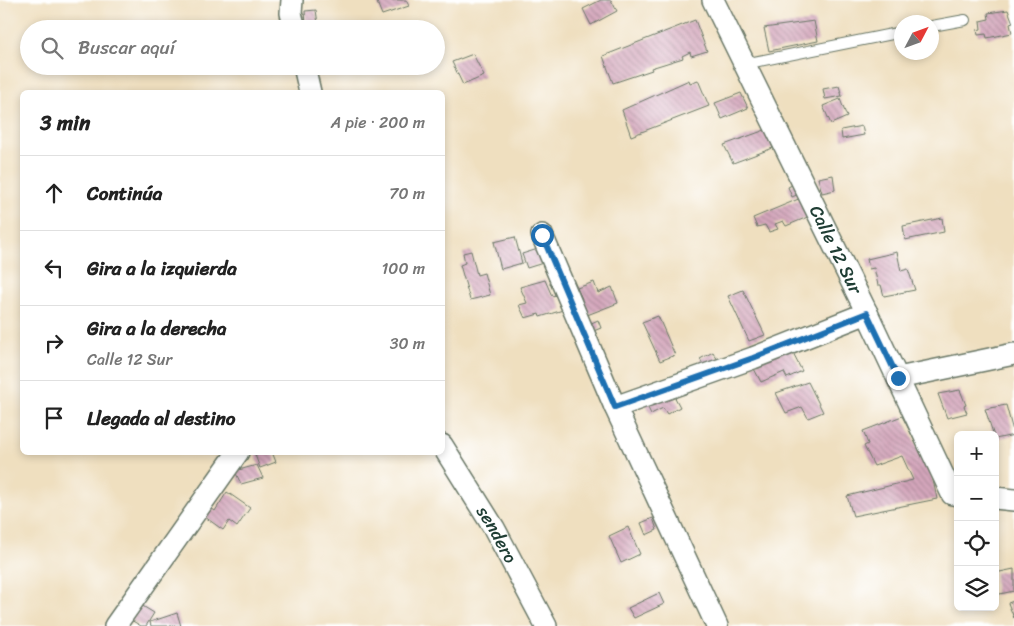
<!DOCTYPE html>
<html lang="es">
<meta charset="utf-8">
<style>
:root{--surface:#fff;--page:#f2f2f2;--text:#222;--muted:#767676;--line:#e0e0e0}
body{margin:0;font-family:Sriracha,sans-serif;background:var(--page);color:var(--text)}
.controls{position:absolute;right:15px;bottom:15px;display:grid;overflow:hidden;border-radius:8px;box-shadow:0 2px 8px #0003}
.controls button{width:45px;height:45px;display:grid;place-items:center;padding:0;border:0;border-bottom:1px solid var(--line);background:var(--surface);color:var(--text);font:25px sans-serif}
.compass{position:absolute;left:894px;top:15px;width:45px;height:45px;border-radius:50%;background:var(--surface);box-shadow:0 2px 8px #0003;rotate:49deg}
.stop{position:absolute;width:15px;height:15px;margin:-11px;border:4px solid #1f6fb2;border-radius:50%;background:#fff}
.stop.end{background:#1f6fb2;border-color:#fff;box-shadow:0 1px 5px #0008}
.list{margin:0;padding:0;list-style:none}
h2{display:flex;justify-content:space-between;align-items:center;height:65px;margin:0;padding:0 20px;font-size:21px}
h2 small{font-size:16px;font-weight:400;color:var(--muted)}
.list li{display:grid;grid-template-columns:32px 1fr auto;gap:15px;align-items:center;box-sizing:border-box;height:75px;padding:0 20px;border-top:1px solid var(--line)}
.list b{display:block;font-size:19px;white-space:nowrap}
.list p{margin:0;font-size:16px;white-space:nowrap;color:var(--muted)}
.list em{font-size:16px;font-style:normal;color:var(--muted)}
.icon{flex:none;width:28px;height:28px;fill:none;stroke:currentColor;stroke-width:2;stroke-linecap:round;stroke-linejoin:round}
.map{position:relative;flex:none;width:1014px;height:626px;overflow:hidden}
.search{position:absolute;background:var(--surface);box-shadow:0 2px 8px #0003;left:20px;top:20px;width:425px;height:55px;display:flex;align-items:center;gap:12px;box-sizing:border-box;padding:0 18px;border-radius:28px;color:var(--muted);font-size:19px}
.panel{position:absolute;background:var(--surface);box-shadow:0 2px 8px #0003;left:20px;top:90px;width:425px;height:365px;border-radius:8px}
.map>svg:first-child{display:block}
.building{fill:url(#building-back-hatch)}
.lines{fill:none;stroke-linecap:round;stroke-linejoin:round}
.lane-casing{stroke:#687665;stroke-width:12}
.street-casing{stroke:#687665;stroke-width:24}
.lane{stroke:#fff;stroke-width:10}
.street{stroke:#fff;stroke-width:21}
.route{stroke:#1f6fb2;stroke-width:6}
.labels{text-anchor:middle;stroke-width:4.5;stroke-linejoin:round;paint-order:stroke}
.street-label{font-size:18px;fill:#1f3d34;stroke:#fff}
</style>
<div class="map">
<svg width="1014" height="626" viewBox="0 0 1014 626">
<defs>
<pattern id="building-back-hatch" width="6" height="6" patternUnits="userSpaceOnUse" patternTransform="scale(1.25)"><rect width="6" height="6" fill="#d4a6bb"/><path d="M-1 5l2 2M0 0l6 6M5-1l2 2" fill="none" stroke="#ab8899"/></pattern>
</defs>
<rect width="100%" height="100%" fill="#fff"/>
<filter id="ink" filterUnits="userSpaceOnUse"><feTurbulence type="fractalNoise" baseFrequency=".02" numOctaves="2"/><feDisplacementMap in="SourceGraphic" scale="10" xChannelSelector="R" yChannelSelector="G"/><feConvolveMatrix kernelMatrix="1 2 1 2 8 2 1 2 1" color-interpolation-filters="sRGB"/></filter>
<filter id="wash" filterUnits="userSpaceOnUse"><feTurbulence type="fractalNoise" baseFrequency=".0096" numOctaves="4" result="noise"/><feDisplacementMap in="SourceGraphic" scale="20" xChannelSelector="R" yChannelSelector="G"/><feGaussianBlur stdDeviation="1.12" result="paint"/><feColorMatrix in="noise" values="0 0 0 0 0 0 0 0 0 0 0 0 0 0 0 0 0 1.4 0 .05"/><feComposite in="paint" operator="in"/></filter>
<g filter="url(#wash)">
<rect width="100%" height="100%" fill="#efdfbf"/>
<g id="blocks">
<g class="building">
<polygon points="376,0 406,0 409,6 382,15"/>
<polygon points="601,0 611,0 617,11 591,25 583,9"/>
<polygon points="316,10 318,24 306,25 305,11"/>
<polygon points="1008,10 1013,23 1010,24 1012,33 987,38 986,34 978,35 977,30 981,29 980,21 989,19 988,13"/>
<polygon points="695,20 707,51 691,56 690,52 682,56 683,58 651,68 652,70 613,83 603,56"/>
<polygon points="814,21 818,41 769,51 764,28"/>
<polygon points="473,54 484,76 463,85 452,62"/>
<polygon points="689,80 690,83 698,80 709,106 631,136 622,110"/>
<polygon points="839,86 842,96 825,99 823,89"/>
<polygon points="741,93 748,108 722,119 715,103"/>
<polygon points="840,99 847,117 831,124 823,106"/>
<polygon points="862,126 864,135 842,139 841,130"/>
<polygon points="765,130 773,148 733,163 724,145"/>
<polygon points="833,175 835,190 822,193 818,178"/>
<polygon points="798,182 803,192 792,197 788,187"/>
<polygon points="801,198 810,216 786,226 783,221 775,224 778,229 769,232 765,225 757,227 753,218"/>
<polygon points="942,218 944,232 905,240 903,226"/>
<polygon points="515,237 522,263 501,269 494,242"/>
<polygon points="538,249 543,263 527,268 522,254"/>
<polygon points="471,251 477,275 484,273 490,295 470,300 460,265 465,263 463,253"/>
<polygon points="897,252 901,271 908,269 915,290 884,296 881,285 878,285 874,268 869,269 867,259"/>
<polygon points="545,280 552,296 556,295 563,310 540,317 539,314 525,318 519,305 527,303 520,287"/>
<polygon points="594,282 598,293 612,287 618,303 582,317 575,301 582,299 577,288"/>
<polygon points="743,290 765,335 749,341 728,296"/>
<polygon points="658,316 675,355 660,361 642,322"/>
<polygon points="598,320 601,328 591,332 587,325"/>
<polygon points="789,346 802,371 787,378 784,372 761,382 752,365"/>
<polygon points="713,352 719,362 706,370 700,359"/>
<polygon points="808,382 823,412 808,418 802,407 786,413 776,393"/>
<polygon points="960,390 966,405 964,406 967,413 947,418 938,394"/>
<polygon points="672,392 680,407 667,414 663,408 651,414 644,400"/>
<polygon points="1006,405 1014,435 995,439 985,409"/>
<polygon points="902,416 932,475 937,499 853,516 847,496 913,480 902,456 874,466 864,446 868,444 863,431"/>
<polygon points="261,452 272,452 276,462 260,468 255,455"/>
<polygon points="257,465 263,478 241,484 235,471"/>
<polygon points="227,492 250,508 237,527 229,521 223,530 205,517 211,508 215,511"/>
<polygon points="653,518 657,530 646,535 641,523"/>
<polygon points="628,527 640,554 621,563 609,536"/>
<polygon points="1014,569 1014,591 995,595 995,573"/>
<polygon points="659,593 664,604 634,618 628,608"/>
<polygon points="1014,601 1014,618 1008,603"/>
<polygon points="141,605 154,613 146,626 141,626 131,620"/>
<polygon points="177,613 181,626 151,626 150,622"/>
</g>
</g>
</g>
<g filter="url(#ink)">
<use href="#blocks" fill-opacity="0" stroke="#687665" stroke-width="1"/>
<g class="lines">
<g class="lane-casing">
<g id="lane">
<polyline points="932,26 965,20"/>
<polyline points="744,64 902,32"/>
</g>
</g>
<g class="street-casing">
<g id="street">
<polyline points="292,0 291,13 295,29"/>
<path id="s1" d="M713,0l154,313 85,181 6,1"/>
<polyline points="304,66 310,92"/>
<polyline points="542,235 615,407 717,626"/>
<polyline points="898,378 1014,354"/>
<polyline points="615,407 753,358 867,313"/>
<path id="s2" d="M442,445l52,83 52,98"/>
<polyline points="995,498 1014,500"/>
<polyline points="115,626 238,452"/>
</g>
</g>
<use href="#lane" class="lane"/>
<use href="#street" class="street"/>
</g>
</g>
<g class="lines" filter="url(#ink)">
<polyline class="route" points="542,235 615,407 753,358 867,313 898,378"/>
</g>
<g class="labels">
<g class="street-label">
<text dy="6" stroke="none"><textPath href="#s1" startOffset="278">Calle 12 Sur</textPath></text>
<text dy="6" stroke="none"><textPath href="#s2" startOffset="105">sendero</textPath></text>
</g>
</g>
</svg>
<div class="controls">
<button>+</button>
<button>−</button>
<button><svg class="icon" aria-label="locate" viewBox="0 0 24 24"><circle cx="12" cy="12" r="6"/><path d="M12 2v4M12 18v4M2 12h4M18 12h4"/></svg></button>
<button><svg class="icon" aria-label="layers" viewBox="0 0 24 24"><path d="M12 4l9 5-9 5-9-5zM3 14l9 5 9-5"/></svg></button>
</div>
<svg class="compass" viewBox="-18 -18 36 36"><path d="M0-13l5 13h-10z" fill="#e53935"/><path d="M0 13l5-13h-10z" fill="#767676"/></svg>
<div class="stop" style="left:542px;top:235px"></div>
<div class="stop end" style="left:898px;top:378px"></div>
<div class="search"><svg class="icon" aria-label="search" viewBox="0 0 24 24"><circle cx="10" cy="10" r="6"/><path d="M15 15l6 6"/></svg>Buscar aquí</div>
<section class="panel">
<h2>3 min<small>A pie · 200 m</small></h2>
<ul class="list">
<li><svg class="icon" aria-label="ahead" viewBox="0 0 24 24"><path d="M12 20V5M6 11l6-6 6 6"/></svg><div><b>Continúa</b></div><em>70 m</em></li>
<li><svg class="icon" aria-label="left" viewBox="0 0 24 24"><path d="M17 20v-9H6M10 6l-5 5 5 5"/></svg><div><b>Gira a la izquierda</b></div><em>100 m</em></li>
<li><svg class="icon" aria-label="right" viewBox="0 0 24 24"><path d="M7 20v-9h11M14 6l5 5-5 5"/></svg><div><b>Gira a la derecha</b><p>Calle 12 Sur</p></div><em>30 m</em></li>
<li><svg class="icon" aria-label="arrive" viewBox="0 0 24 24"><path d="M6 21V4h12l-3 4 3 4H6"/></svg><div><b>Llegada al destino</b></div></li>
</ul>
</section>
</div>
